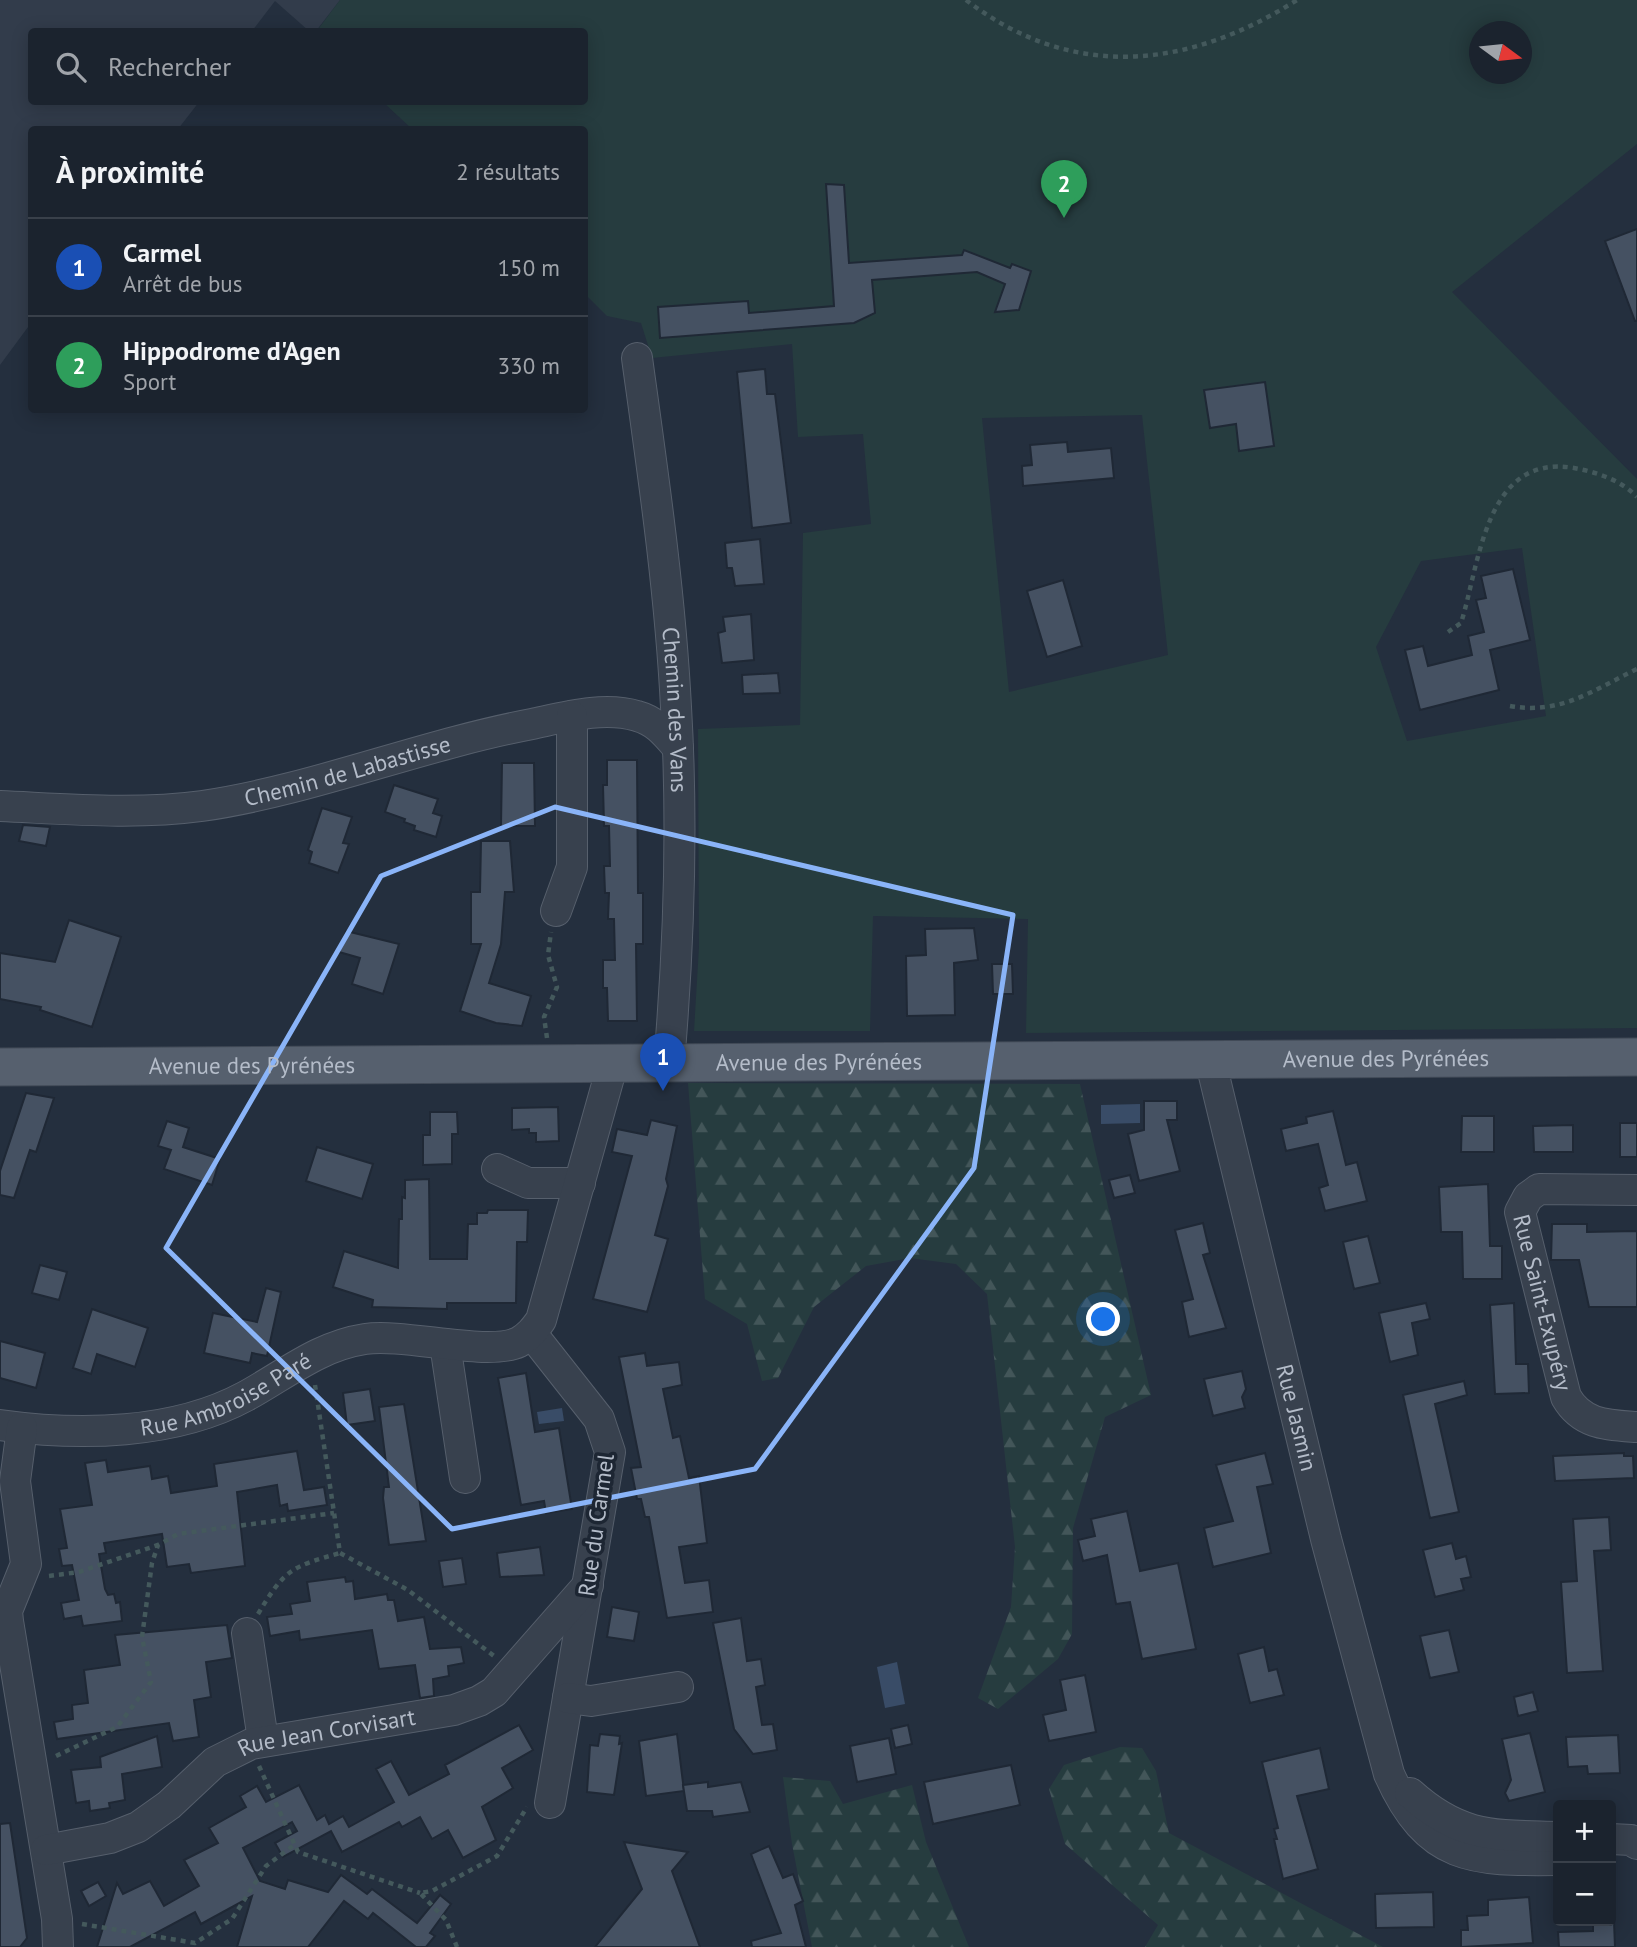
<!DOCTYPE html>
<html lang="fr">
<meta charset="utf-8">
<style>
:root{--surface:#1b232e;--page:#282f3a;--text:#f1f3f6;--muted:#a0a4aa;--line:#39404a;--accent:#8ab4f8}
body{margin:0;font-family:"PT Sans",sans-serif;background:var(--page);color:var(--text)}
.controls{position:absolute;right:21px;bottom:21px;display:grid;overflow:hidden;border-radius:7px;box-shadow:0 4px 18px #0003}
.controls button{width:63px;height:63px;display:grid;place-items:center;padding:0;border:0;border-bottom:2px solid var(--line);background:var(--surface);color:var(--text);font:35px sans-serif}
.compass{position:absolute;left:1469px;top:21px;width:63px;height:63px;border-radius:50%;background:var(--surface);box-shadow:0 4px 18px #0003;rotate:105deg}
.you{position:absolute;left:1104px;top:1320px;width:24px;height:24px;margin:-18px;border:5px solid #fff;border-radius:50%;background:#1a73e8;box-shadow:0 0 0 10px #1a73e833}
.badge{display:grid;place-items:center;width:46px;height:46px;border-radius:50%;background:var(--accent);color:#fff;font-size:23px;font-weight:700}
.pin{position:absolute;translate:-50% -58px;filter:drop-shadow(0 2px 4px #0008)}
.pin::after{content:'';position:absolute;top:37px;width:24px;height:21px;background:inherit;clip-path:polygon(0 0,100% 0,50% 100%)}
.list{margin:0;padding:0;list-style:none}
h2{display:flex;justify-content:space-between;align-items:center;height:91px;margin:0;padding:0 28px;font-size:30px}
h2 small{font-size:23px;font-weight:400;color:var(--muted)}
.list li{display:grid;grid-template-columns:46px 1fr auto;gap:21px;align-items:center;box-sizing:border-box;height:98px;padding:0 28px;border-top:2px solid var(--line)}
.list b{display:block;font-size:26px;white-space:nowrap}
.list p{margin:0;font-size:23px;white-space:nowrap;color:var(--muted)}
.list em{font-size:23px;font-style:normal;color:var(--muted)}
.icon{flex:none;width:38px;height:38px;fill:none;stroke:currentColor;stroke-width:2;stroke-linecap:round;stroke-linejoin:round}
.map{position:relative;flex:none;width:1637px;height:1947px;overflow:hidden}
.search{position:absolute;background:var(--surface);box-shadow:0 4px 18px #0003;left:28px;top:28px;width:560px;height:77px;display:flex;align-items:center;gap:18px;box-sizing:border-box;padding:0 24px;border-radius:7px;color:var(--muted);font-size:26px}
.panel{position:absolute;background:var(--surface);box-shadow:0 4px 18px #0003;left:28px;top:126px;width:560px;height:287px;border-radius:7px}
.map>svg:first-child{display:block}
.airport{fill:#323c4b}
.green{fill:#263c3f;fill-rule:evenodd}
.forest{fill:url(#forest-firs)}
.water{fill:#394c67}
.building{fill:#455162;stroke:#1f2835;stroke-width:2}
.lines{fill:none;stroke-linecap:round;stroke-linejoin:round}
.minor-casing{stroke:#565f6c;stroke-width:32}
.major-casing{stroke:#414a57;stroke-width:39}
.path{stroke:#44595c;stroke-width:4.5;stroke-dasharray:5 5;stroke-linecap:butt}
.minor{stroke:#38414e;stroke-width:30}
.major{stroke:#56606e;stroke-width:37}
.marked{fill:none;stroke:#8ab4f8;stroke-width:5;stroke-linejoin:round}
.labels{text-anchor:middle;stroke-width:7;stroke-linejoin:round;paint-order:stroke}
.street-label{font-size:23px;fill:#b4bcc9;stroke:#1d2633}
</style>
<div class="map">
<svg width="1637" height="1947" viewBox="0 0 1637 1947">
<defs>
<pattern id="forest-firs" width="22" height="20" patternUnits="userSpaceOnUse" patternTransform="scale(1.75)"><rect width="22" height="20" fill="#263c3f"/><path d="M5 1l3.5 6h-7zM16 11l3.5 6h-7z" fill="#435659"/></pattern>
</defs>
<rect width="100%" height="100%" fill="#242f3e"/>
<polygon class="airport" points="0,0 340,0 316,31 309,31 275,1 252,31 32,32 32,102 199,102 178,129 32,130 31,323 0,365"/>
<path class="green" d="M340,0h1297v144l-185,148 185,187v549l-611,5 2,-114 -155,-3 -3,115h-176l5,-84 -1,-218 102,-4 3,-192 68,-9 -8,-90 -65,3 -6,-93 -140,14 -11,-35 -34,-7 -22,-22 -1,-164 -172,-1 -29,-27h201v-70h-268zM1480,32h42v42h-42zM1142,415l26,240 -159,37 -27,-274zM1522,548l24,168 -139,25 -31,-94 45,-86z"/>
<g class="forest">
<polygon points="688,1083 1080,1084 1151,1395 1105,1417 1073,1528 1072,1634 1058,1659 998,1709 978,1698 1011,1607 1015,1547 987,1294 956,1264 910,1258 866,1266 814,1307 778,1378 762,1381 747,1324 705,1299"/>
<polygon points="1120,1747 1142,1748 1156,1771 1169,1833 1383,1947 1145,1947 1158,1925 1065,1844 1049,1789 1064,1765"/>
<polygon points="783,1777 830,1781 843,1804 912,1785 926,1842 969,1947 812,1947 792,1844"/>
</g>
<g class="water">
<polygon points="1140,1104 1140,1123 1101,1124 1101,1105"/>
<polygon points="562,1408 564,1421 539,1424 537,1412"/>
<polygon points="897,1662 905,1704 885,1708 877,1667"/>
</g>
<g class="building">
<polygon points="826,184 844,185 849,263 962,255 964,250 1010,268 1012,264 1031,271 1019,310 995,312 1005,284 977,272 872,280 875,313 854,323 660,338 658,307 748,301 749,313 834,306"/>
<polygon points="1637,229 1637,321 1635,321 1605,241"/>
<polygon points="765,369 767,394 775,394 791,523 752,528 737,372"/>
<polygon points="1265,382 1274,446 1239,451 1236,424 1210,428 1204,390"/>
<polygon points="1067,442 1068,452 1111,448 1114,478 1023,486 1022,466 1032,465 1030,445"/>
<polygon points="760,539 764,584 735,586 732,568 727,568 725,543"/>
<polygon points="1513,569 1530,640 1490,650 1499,690 1420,710 1405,650 1423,646 1428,666 1472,655 1468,636 1484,632 1476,600 1486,598 1481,576"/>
<polygon points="1063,580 1082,646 1047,657 1027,591"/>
<polygon points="751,614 754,660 722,663 718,633 725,631 723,617"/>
<polygon points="778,673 780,693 743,694 742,675"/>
<polygon points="607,760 637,760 638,893 643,893 643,944 636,944 637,1021 608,1021 607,988 603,988 603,960 615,960 614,919 608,919 609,893 605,893 604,866 610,866 609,826 604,826 603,785 607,785"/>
<polygon points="502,763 534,763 535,826 501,826"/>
<polygon points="394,785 438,799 433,813 442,816 436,837 414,830 415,826 404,822 405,819 385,812"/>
<polygon points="322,808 352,817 343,843 349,844 338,873 309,863 312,852 308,850"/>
<polygon points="23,825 50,827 46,846 19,841"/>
<polygon points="481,841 510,841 514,892 505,892 501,944 489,983 531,996 522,1026 496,1023 460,1011 481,944 471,944 471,892 480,892"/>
<polygon points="69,920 121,937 92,1027 40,1010 41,1007 0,999 0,953 55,962"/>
<polygon points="974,928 978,960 954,963 955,1015 907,1016 906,956 926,955 925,929"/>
<polygon points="346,931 399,944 383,994 352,984 360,958 339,952"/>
<polygon points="992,964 1012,964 1013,994 993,994"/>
<polygon points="26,1093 54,1098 36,1152 30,1150 14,1198 0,1195 0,1171"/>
<polygon points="1144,1101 1177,1101 1177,1120 1167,1120 1180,1171 1139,1181 1128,1134 1144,1130"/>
<polygon points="558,1107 559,1141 536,1142 536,1133 529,1133 529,1129 512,1130 512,1108"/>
<polygon points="1333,1111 1346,1165 1357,1162 1367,1201 1325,1211 1319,1188 1328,1185 1318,1144 1286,1151 1281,1129 1307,1123 1306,1117"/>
<polygon points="430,1112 457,1112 458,1134 452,1134 452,1164 423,1165 423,1135 430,1135"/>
<polygon points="1462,1116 1494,1116 1494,1152 1461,1152"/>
<polygon points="651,1120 677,1126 666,1179 668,1186 655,1235 668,1239 647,1312 593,1299 632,1156 612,1152 617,1129 647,1135"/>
<polygon points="167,1121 189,1128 183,1147 220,1159 212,1185 164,1169 171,1150 158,1146"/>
<rect x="1620" y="1123" width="17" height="34"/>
<polygon points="1573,1125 1573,1152 1534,1152 1533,1126"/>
<polygon points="317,1147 373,1164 362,1199 306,1181"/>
<polygon points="1130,1175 1135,1193 1114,1198 1109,1180"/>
<polygon points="429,1179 430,1259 467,1259 468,1224 477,1224 477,1213 487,1213 488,1210 528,1210 527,1242 517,1242 516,1303 447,1303 447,1309 372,1307 373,1300 333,1287 344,1251 398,1268 399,1219 402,1219 402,1197 405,1198 405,1180"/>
<polygon points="1488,1184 1490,1246 1502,1246 1502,1279 1463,1279 1462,1232 1441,1232 1439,1187"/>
<polygon points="1203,1223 1210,1253 1203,1255 1226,1328 1189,1337 1182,1302 1193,1299 1175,1230"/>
<polygon points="1552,1224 1587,1224 1587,1232 1637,1231 1637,1307 1589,1307 1579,1260 1551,1260"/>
<polygon points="1368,1236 1380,1283 1354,1289 1343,1242"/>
<polygon points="40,1265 67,1272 59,1300 32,1293"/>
<polygon points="266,1288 281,1292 267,1356 252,1353 250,1363 204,1353 213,1313 257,1322"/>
<polygon points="1426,1303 1430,1319 1412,1323 1418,1355 1390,1362 1379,1313"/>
<polygon points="1514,1303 1516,1364 1528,1364 1529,1393 1495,1394 1490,1305"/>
<polygon points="92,1309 148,1328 135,1367 97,1354 91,1374 73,1368"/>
<polygon points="0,1341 45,1353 36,1388 0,1378"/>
<polygon points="645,1353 647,1366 679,1362 682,1385 663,1389 673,1438 680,1436 689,1478 699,1476 707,1543 679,1547 685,1583 709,1580 713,1612 667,1618 649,1517 645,1517 641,1499 637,1499 631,1468 641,1467 619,1357"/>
<polygon points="1242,1371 1246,1389 1242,1397 1245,1408 1213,1416 1204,1379"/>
<polygon points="526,1373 535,1432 559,1428 572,1509 546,1513 544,1501 521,1505 498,1378"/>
<polygon points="1464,1381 1467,1395 1435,1404 1459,1512 1430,1518 1403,1395"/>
<polygon points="370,1389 375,1421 347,1425 343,1393"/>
<polygon points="404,1404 426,1541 389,1545 383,1498 384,1487 389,1487 379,1407"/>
<polygon points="297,1451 304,1490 324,1487 327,1505 288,1511 287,1504 280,1506 277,1485 237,1492 245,1566 191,1573 189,1564 167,1567 162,1534 104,1543 106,1553 99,1554 105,1589 108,1595 114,1594 116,1603 120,1602 122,1621 83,1626 81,1616 64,1619 61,1603 79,1600 72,1565 62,1566 59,1549 67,1548 60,1509 92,1505 85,1463 106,1460 108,1472 150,1466 152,1479 168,1476 171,1493 217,1486 214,1464"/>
<polygon points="1265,1453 1273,1484 1257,1487 1271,1553 1213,1567 1204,1528 1233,1521 1216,1465"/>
<polygon points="1624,1453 1624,1456 1633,1456 1634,1478 1555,1481 1553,1456"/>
<polygon points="1127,1511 1140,1571 1178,1563 1196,1649 1142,1659 1130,1602 1116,1604 1107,1555 1083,1561 1078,1540 1095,1536 1091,1519"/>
<polygon points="1609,1517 1611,1550 1594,1551 1603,1671 1567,1673 1561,1582 1577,1581 1573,1519"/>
<polygon points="1452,1543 1456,1559 1466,1556 1471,1577 1461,1579 1464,1590 1435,1597 1423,1550"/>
<polygon points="540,1547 544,1575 500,1577 497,1553"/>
<polygon points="462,1558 466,1584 443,1587 439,1561"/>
<polygon points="345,1577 346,1582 353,1581 355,1599 387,1594 388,1600 394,1600 398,1621 424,1617 430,1649 461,1647 464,1663 448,1666 449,1676 433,1679 434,1696 420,1698 415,1665 379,1669 372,1630 300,1640 299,1631 270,1636 267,1617 292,1614 290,1604 310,1601 307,1582"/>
<polygon points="612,1607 639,1612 634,1641 607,1637"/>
<polygon points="741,1618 747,1661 761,1659 765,1685 756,1687 762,1725 773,1724 777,1750 753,1754 734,1729 713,1623"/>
<polygon points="227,1625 232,1658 206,1662 211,1697 194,1700 199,1737 173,1741 169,1723 57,1739 54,1722 73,1719 72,1705 88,1703 84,1670 120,1665 115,1635"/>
<polygon points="1449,1630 1459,1672 1430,1678 1420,1636"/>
<polygon points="1264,1647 1269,1671 1277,1669 1284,1695 1250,1703 1238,1654"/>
<polygon points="1085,1675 1096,1732 1049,1741 1043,1715 1066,1710 1060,1680"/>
<polygon points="1533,1692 1538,1711 1518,1716 1514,1697"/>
<polygon points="519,1725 533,1750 502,1768 513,1788 482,1807 496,1840 463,1858 448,1830 432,1839 420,1817 402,1827 399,1822 342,1852 331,1831 283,1857 275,1843 297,1831 292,1822 243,1848 260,1881 285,1889 288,1880 328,1892 341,1875 367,1894 372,1889 417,1923 440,1895 451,1904 430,1933 435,1936 426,1947 416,1947 373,1913 368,1919 344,1901 308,1947 237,1947 252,1896 201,1924 195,1912 130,1947 97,1947 117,1883 123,1894 150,1881 164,1906 199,1886 184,1860 218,1843 209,1828 246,1807 240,1796 257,1786 266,1802 299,1785 317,1820 325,1815 329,1824 343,1816 349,1827 394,1802 376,1769 391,1761 409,1795 449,1774 445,1765"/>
<polygon points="908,1725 912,1744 895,1748 891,1729"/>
<polygon points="1530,1733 1545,1792 1509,1801 1505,1793 1511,1780 1502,1739"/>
<polygon points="600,1734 620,1736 619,1744 622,1743 614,1795 587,1792 590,1745 598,1746"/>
<polygon points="677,1734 684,1791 646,1796 639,1741"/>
<polygon points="1618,1735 1620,1773 1588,1774 1587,1766 1568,1767 1566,1737"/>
<polygon points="157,1736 162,1767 122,1774 125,1800 109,1803 110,1808 90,1811 89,1801 76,1803 71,1770 101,1767 100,1757"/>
<polygon points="889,1738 896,1774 857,1782 850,1746"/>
<polygon points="1320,1748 1329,1789 1297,1796 1318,1869 1283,1879 1274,1839 1277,1839 1274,1829 1278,1828 1262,1762"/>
<polygon points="1011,1765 1020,1805 933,1824 924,1782"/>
<polygon points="708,1782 708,1787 741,1782 750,1812 713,1817 712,1811 687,1811 683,1785"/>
<polygon points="10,1823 27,1938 20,1947 0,1947 0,1824"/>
<polygon points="624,1842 688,1852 672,1871 700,1947 595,1947 642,1889"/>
<polygon points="769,1846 783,1878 793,1874 803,1901 795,1905 806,1947 752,1947 751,1941 781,1933 751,1854"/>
<polygon points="98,1882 106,1896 89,1906 81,1891"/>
<polygon points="1433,1892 1434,1927 1376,1928 1375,1894"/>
<polygon points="1529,1897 1533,1943 1461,1947 1461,1930 1468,1930 1467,1916 1488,1915 1488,1900"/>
<polygon points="1593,1921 1614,1921 1615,1947 1559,1947 1558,1932 1593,1931"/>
</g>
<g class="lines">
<g class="minor-casing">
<g id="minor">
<path id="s1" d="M637,358c16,116 33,232 39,349 7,118 3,238 -7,356"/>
<path id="s2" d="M0,806c67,3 135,9 202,0 110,-16 219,-61 330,-82 33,-7 72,-18 105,-8 19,5 29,18 41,32"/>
<polyline points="556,911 572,867 572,716"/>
<path id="s3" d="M1210,1059l116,480 63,235c39,87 83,87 169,86"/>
<polyline points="497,1169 528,1183 580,1183"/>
<path id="s4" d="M1637,1190l-98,-1 -11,8 -8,15 46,185c16,28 42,28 71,30"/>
<polyline points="532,1334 599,1419 610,1452 550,1803"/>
<polyline points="445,1344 465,1478"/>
<path id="s5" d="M0,1425c79,11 174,10 246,-29 40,-22 73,-50 119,-57 40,-6 123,18 154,3 10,-6 15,-12 22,-22l72,-257"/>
<polyline points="22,1428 15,1481 26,1564 7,1611 8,1621 57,1919 58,1947"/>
<polyline points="247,1633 263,1740"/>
<polyline points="568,1698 591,1701 678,1687"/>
<path d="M1410,1793c51,46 85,42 148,44"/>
<polyline points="1611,1839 1631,1840 1637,1844"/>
<path id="s6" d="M46,1850l64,-12 28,-11 31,-22 46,-43 36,-18 203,-34 25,-9 15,-9 94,-107"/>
</g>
</g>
<g class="major-casing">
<g id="major">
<path id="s7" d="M0,1067l1637,-10"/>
</g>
</g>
<g class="path">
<path d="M966,0c107,82 222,69 331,0"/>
<path d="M1448,632l13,-9c19,-60 24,-170 113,-155 22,4 47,12 63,29"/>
<path d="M1510,706c51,9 83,-16 127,-37"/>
<polyline points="547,1038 544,1017 557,987 548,955 551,932"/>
<polyline points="315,1385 340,1553 408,1590 494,1656"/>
<polyline points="49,1576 79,1572 158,1545"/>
<path d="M258,1614c27,-45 33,-47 82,-61"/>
<polyline points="56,1756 117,1727 151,1682 142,1637 152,1563 158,1545 178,1534 334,1513"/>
<polyline points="259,1766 298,1852 420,1893"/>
<polyline points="82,1924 195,1943 232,1919 266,1866 294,1845"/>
<polyline points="457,1947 446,1920 420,1893 432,1891 497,1856 527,1807"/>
</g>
<use href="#minor" class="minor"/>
<use href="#major" class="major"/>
</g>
<path class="marked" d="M555,807l458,108 -39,253 -219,301 -303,60 -286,-281 215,-372z"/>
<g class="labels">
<g class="street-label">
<text dy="8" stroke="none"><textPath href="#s1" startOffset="354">Chemin des Vans</textPath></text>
<text dy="8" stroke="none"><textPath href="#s2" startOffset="352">Chemin de Labastisse</textPath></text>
<text dy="8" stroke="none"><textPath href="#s7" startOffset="1386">Avenue des Pyrénées</textPath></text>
<text dy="8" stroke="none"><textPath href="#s7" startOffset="819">Avenue des Pyrénées</textPath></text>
<text dy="8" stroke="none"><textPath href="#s7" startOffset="252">Avenue des Pyrénées</textPath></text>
<text dy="8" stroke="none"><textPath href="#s4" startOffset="222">Rue Saint-Exupéry</textPath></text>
<text dy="8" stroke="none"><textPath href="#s5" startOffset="233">Rue Ambroise Paré</textPath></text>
<text dy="8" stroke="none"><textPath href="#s3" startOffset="369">Rue Jasmin</textPath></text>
<text transform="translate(596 1525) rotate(-82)" y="8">Rue du Carmel</text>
<text dy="8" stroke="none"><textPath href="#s6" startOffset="313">Rue Jean Corvisart</textPath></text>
</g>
</g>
</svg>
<div class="controls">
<button>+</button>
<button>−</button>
</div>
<svg class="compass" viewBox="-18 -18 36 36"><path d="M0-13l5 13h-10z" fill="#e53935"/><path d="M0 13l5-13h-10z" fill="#a0a4aa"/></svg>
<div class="you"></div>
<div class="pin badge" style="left:663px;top:1091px;background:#1a4fb4">1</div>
<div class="pin badge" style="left:1064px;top:218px;background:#2e9e5b">2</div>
<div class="search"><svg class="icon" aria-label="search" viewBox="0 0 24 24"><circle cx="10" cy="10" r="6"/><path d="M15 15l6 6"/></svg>Rechercher</div>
<section class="panel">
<h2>À proximité<small>2 résultats</small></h2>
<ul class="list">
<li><span class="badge" style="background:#1a4fb4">1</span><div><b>Carmel</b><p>Arrêt de bus</p></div><em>150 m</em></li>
<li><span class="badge" style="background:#2e9e5b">2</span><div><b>Hippodrome d'Agen</b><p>Sport</p></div><em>330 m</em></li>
</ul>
</section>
</div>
